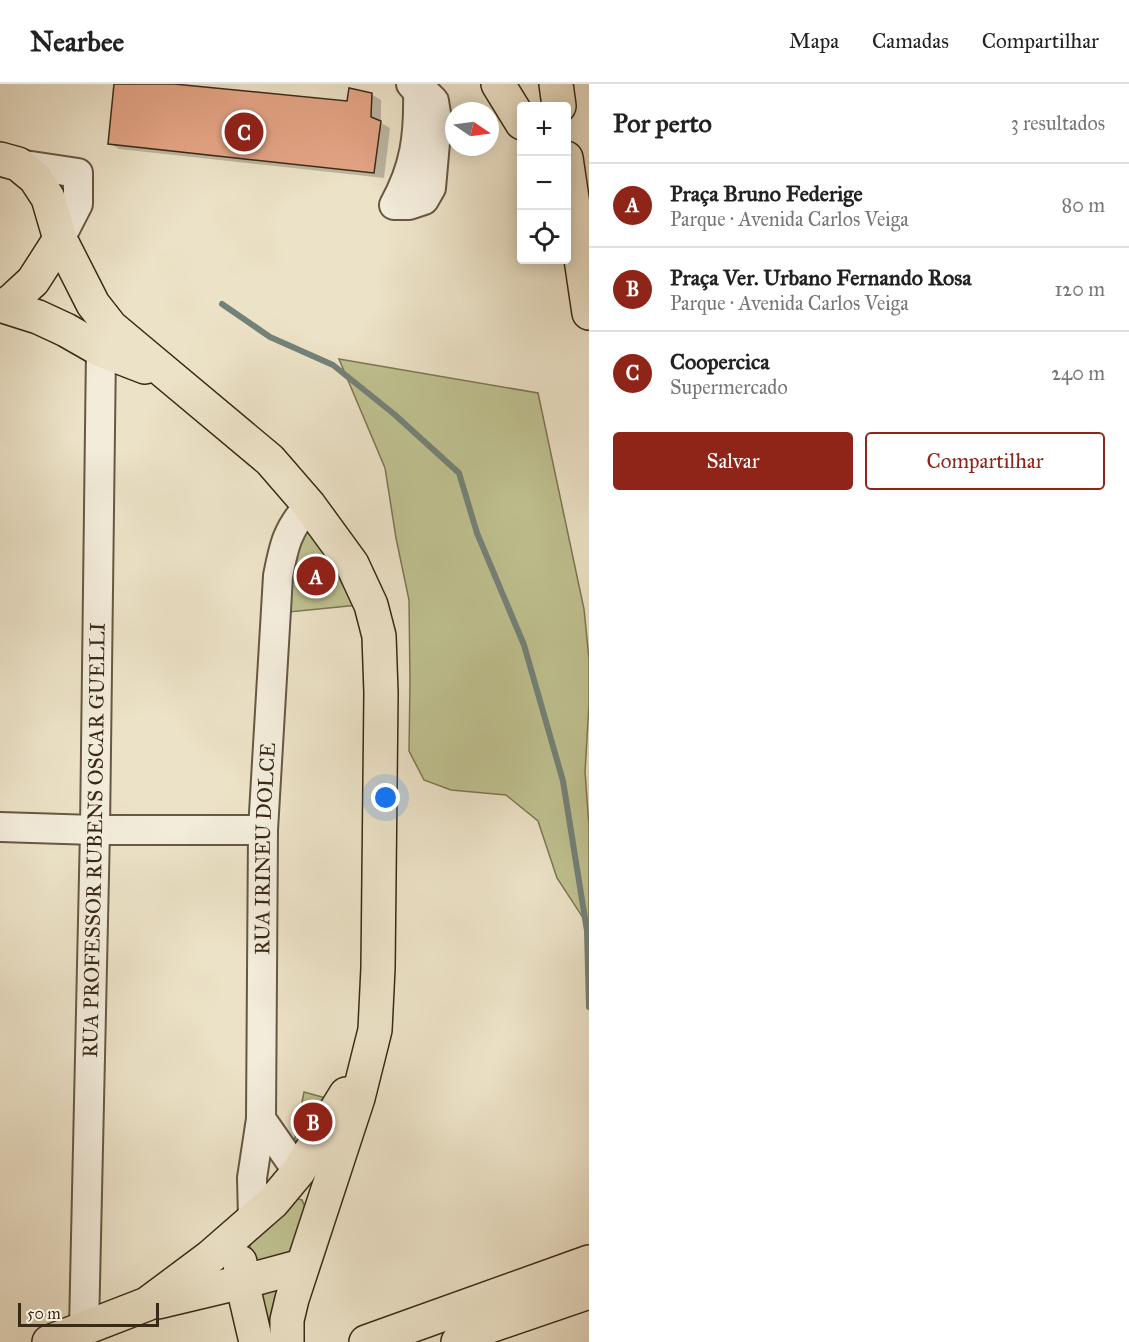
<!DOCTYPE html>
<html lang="pt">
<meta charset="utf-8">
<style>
:root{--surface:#fff;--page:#f2f2f2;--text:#222;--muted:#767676;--line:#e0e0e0;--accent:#8f2418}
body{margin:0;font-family:"IM FELL Great Primer",serif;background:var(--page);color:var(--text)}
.controls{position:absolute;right:18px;top:18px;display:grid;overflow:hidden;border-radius:6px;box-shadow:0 3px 15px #0003}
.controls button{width:54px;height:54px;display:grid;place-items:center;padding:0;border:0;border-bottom:2px solid var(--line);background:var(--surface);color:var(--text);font:30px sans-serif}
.compass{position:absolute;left:445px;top:18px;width:54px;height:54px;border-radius:50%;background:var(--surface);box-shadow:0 3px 15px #0003;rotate:103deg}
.scale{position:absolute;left:18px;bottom:15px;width:141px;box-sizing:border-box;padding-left:6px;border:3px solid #392a16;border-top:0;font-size:16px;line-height:21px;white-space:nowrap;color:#392a16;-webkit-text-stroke:4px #f3ecdb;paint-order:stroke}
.you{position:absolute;left:386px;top:714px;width:21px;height:21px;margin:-15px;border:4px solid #fff;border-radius:50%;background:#1a73e8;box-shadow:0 0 0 9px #1a73e833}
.badge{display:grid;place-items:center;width:39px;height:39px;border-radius:50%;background:var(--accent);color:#fff;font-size:20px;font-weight:700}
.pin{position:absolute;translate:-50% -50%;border:3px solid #fff;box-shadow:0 2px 6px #0006}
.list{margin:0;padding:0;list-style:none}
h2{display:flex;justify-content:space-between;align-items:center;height:78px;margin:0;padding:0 24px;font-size:26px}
h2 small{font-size:20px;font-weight:400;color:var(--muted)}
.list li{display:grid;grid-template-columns:39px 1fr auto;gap:18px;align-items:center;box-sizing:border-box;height:84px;padding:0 24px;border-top:2px solid var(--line)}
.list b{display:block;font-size:22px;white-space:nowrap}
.list p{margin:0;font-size:20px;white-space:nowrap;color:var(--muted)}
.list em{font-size:20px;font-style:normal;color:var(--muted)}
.actions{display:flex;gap:12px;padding:18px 24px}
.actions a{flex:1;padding:14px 0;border:2px solid var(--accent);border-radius:6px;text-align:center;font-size:21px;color:var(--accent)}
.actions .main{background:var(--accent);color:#fff}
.icon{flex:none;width:33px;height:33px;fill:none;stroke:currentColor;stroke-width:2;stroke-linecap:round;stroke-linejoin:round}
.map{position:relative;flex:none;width:589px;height:1258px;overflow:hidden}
header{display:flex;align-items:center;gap:36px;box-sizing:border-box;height:84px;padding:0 30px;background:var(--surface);border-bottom:2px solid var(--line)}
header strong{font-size:28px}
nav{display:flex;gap:33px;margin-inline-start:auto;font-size:21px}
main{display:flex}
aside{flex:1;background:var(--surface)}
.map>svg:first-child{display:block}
.green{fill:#bfc190;stroke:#7c7653;stroke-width:1.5}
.shadow{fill:#0003}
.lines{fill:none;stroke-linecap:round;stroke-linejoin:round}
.stream{stroke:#738278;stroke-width:6}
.building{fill:#e4a485;stroke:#392a16;stroke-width:1.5}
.minor-casing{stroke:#665842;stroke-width:32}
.major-casing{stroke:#392a16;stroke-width:36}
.highway-casing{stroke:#392a16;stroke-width:36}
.minor{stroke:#f3ecdb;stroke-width:28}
.major{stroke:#ece2c7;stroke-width:33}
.highway{stroke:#ece2c7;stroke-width:33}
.labels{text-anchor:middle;stroke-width:4.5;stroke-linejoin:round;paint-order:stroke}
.street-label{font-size:21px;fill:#392a16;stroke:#f3ecdb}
</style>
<header>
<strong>Nearbee</strong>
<nav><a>Mapa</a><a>Camadas</a><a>Compartilhar</a></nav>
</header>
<main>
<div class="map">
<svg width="589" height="1258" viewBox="0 0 589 1258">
<rect width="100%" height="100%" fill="#ece2c7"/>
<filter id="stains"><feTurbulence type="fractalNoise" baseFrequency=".00333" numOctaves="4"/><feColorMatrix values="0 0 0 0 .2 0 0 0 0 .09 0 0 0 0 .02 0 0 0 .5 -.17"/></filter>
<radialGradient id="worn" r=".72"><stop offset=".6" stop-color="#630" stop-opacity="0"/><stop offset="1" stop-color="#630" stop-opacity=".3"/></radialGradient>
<g class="green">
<polygon points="339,275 538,309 584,525 589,575 589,620 585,688 589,742 589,843 557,794 538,737 506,711 451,706 424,696 409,667 410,598 409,516 396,454 385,384"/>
<polygon points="308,439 358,521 289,528 294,462"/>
<polygon points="304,1008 333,1016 304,1069 294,1059"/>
<polygon points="291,1113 302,1116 307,1128 291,1167 275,1179 258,1178 249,1169 251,1157"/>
<polygon points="284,1195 266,1252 252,1204"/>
</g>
<polygon class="shadow" points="116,0 158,0 348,18 371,10 381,16 381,39 390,44 384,94 119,65 109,59"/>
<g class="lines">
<polyline class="stream" points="222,220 270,253 333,281 394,330 459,389 477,449 524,561 563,697 587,847 589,923"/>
</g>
<polygon class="building" points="114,0 174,0 347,17 349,4 372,9 371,33 381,37 374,89 108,60"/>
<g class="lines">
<g class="minor-casing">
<g id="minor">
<path d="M411,0l7,8c1,44 -3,75 -24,113h15l15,-5 7,-12 6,-68 -3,-19 -9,-9h-7"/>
<polyline points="18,80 78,89 78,120 60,155"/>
<polyline points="0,743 95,746 263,746"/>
<polyline points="261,1035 298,1088"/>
<path id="s1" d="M253,1134l-1,-40 9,-59 2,-289 15,-254c6,-31 9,-46 31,-71"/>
<path id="s2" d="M84,1245l11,-499 6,-480"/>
</g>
</g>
<g class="major-casing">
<g id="major">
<polyline points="0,75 18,80 35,94 48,114 60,155 93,220 111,243 270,376 309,421 352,480 371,521 379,552 381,609 378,884 375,946 358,1014 292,1215 287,1236 287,1258"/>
<polyline points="0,221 38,233 66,246 101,266 145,283"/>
<polyline points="6,222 33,197 60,155"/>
<polyline points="240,1178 242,1198 256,1258"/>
<polyline points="158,1218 242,1198 302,1182"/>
<polyline points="49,1258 147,1220 210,1173 273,1118 298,1088 346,1010"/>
<polyline points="366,1258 589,1178"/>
<polyline points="458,1258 484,1244 589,1208"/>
</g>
</g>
<g class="highway-casing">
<g id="highway">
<polyline points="498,0 522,39"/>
<polyline points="556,0 559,22"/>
<polyline points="566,74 589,229"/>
</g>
</g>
<use href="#minor" class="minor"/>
<use href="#major" class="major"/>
<use href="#highway" class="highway"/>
</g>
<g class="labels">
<g class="street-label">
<text dy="7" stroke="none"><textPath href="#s2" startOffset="489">RUA PROFESSOR RUBENS OSCAR GUELLI</textPath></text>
<text dy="7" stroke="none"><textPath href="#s1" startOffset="370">RUA IRINEU DOLCE</textPath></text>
</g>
</g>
<rect width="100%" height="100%" filter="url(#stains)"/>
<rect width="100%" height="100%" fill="url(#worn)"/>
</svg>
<div class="controls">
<button>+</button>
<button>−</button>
<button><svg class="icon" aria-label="locate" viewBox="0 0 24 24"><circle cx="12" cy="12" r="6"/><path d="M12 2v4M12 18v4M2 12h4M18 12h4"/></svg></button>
</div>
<svg class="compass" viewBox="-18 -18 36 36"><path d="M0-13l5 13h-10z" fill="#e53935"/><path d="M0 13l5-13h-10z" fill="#767676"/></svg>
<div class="scale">50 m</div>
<div class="you"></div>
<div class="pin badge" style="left:316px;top:492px">A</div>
<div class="pin badge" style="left:313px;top:1038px">B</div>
<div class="pin badge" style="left:244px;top:48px">C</div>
</div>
<aside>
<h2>Por perto<small>3 resultados</small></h2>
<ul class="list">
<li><span class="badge">A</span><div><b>Praça Bruno Federige</b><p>Parque · Avenida Carlos Veiga</p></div><em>80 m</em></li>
<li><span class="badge">B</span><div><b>Praça Ver. Urbano Fernando Rosa</b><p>Parque · Avenida Carlos Veiga</p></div><em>120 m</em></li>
<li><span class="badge">C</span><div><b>Coopercica</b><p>Supermercado</p></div><em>240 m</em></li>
</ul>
<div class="actions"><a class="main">Salvar</a><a>Compartilhar</a></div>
</aside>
</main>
